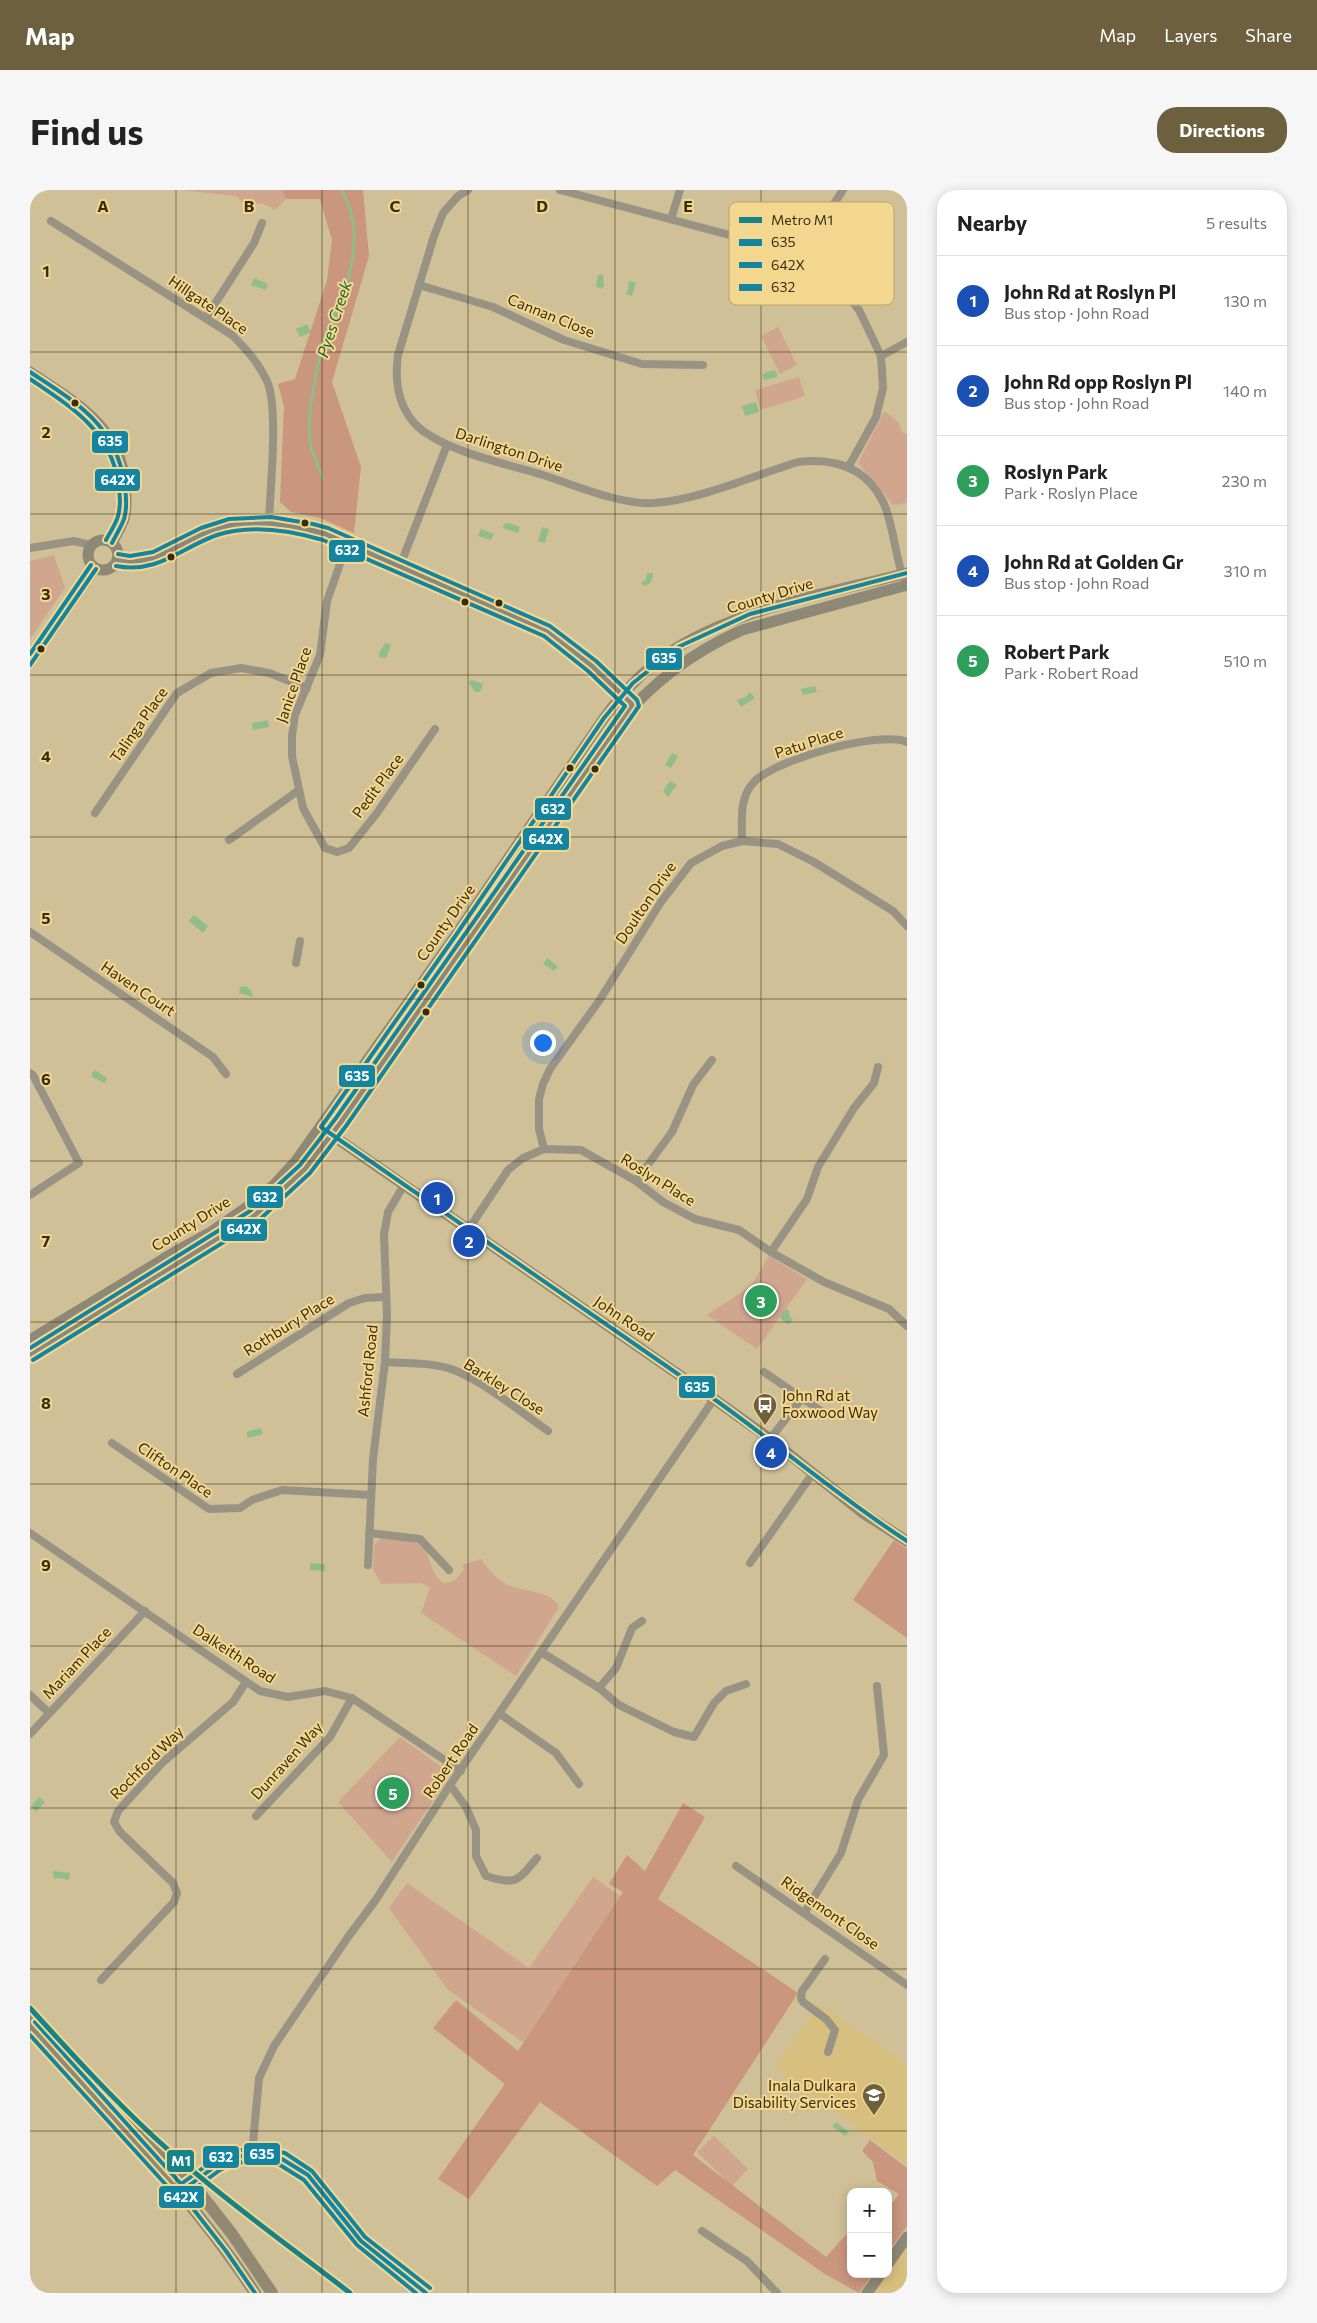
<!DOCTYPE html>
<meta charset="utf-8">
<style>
:root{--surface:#fff;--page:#f6f6f6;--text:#222;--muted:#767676;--line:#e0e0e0;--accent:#6d603f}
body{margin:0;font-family:Commissioner,sans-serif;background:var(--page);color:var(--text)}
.controls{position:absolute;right:15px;bottom:15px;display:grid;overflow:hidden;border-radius:10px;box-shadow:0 2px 12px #0003}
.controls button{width:45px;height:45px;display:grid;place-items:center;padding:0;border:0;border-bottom:1px solid var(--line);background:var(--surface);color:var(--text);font:25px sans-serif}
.you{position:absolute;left:512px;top:852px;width:18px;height:18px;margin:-12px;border:4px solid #fff;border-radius:50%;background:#1a73e8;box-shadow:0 0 0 8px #1a73e833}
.badge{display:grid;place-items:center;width:32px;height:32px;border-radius:50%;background:var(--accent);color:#fff;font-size:16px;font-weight:700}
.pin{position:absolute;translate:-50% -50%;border:2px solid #fff;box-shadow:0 1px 5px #0006}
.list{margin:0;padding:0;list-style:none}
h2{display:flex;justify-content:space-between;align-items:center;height:65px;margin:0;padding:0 20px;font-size:21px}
h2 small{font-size:16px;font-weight:400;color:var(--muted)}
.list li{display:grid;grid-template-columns:32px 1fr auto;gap:15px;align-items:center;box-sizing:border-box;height:90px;padding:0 20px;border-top:1px solid var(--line)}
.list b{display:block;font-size:19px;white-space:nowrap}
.list p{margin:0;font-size:16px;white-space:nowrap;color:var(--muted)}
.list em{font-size:16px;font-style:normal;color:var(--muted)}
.map{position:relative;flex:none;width:877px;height:2103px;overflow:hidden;border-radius:20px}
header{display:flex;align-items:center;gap:30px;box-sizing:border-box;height:70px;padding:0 25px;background:var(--accent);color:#fff}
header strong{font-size:24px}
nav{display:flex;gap:28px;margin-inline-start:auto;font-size:18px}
.intro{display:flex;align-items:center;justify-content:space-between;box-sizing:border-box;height:120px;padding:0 30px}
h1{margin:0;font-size:35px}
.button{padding:12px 22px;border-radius:20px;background:var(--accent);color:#fff;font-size:18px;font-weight:700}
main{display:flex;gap:30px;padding:0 30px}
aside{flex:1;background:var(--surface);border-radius:20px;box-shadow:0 2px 12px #0003}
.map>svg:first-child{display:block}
.built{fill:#d7bf80}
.green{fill:#d0a68f}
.forest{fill:#ca967e}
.water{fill:#92bc8a}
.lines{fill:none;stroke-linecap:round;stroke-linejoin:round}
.stream{stroke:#92bc8a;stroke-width:3}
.street{stroke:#999384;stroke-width:8}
.secondary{stroke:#8e8877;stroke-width:11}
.primary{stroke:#928972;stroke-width:12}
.bus-1-casing{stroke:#f4d78e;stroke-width:8}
.bus-2-casing{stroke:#f4d78e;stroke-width:8}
.bus-3-casing{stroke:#f4d78e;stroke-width:8}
.bus-1{stroke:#1485a1;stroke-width:4}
.bus-2{stroke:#1485a1;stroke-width:4}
.bus-3{stroke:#1485a1;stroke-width:4}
.metro-1-casing{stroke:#f4d78e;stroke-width:9}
.metro-1{stroke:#168388;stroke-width:5}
.grid{fill:none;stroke:#382d0f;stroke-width:1;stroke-opacity:0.55}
.bus-dot{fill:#382d0f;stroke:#f4d78e;stroke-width:2}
.labels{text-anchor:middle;stroke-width:4;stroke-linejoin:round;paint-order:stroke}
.street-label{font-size:15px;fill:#382d0f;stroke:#f4d78e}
.poi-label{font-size:15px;fill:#382d0f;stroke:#f4d78e;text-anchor:start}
.water-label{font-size:16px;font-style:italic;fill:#1f6532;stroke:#f4d78e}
.key{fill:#f4d78e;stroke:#bca468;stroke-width:1}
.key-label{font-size:14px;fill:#382d0f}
.grid-label{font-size:16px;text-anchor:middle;font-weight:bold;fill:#382d0f;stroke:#f4d78e;stroke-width:4;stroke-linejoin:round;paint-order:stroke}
.line-badge{stroke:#f4d78e;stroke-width:2}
.badge-label{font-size:14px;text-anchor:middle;font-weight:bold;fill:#fff}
</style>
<header>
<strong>Map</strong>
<nav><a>Map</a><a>Layers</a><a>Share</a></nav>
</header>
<div class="intro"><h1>Find us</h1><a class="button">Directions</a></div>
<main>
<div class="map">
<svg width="877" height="2103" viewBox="0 0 877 2103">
<rect width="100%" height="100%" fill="#cfc098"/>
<g class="built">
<polygon points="789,1814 877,1874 877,1974 744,1878"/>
<polygon points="877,2047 877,2103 837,2103 851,2084 858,2084 858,2074"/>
</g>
<g class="green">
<polygon points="149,0 252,0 256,9 245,20 232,13 216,17 207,6"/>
<polygon points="748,137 767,175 750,184 731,146"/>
<polygon points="769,187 775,206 730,220 725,200"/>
<polygon points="854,221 868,232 872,242 877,244 877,313 863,315 828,273"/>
<polygon points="24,365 35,398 0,449 0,371"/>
<polygon points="170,1054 0,1159 1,1153"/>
<polygon points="739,1066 777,1089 727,1159 677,1125 721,1096"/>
<path d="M362,1348c52,6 26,22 51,45 11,0 15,-5 21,-14l-2,-4 19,-6c7,10 15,19 25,25 16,9 45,5 53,23l-43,69 -95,-63 9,-25 -9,-5 -40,1 -8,-15 1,-24 6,-6z"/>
<polygon points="370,1547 413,1578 415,1593 362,1672 308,1612"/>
<polygon points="563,1687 596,1710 496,1854 418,1800 359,1718 377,1693 499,1778"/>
<polygon points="684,1946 718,1979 702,1996 667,1962"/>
</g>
<g class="forest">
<polygon points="252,0 333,0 339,66 302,192 331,277 324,343 290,328 261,322 250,312 254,216 248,194 265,189 297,90 302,50 290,9 256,9"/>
<polygon points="864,1350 877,1359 877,1448 823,1410"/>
<polygon points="653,1613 675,1627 628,1709 768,1803 663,1965 796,2067 821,2039 821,2084 843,2084 829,2103 795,2084 645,1980 627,1996 510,1912 439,2009 408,1989 475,1894 403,1838 426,1810 488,1861 593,1702 579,1694 597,1665 615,1681"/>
<polygon points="840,1950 877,1978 877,2036 858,2062 858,2018 869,2004 847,1991 843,1972 832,1961"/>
</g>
<g class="water">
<polygon points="568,85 573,84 574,97 570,99 566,96"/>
<polygon points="224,88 238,94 236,100 221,95"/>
<polygon points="599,91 606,93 602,106 595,104 598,101"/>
<polygon points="277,134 281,142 270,147 266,139"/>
<polygon points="744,180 747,183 747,187 734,190 732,184"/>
<polygon points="726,212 729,222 715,226 712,216"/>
<polygon points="479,333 490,337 488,343 473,338 474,334"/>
<polygon points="512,337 519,339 515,353 508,351"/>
<polygon points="451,339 464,344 461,350 448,346"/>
<path d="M617,383h6c0,6 -2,11 -9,13l-3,-3 5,-4z"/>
<polygon points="355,453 361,455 356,468 349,467 349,463"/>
<polygon points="442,490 453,494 450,502 445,502 438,492"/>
<polygon points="785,496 787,502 773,505 771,499"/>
<polygon points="720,502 725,508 711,517 707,510 714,508"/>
<polygon points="238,530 239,537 223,540 222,533"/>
<polygon points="642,563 648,566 641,578 635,575"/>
<polygon points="640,591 647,595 638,607 633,601"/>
<polygon points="164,725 178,736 173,743 159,731"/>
<polygon points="517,768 528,776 524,781 513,774"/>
<polygon points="215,796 221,800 223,807 209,803 210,797"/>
<polygon points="65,880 77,888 75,893 62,887 62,883"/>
<polygon points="756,1119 759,1121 760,1127 763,1129 759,1135 751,1129 750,1125"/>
<polygon points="230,1238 233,1243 231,1245 217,1248 217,1242"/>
<polygon points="280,1373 295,1374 295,1381 280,1380"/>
<polygon points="9,1607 15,1612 6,1622 1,1616"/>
<polygon points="23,1681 40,1683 39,1690 28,1688 24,1689"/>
<polygon points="806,1932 819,1942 815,1946 802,1936"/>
</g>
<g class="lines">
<path class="stream" d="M293,289c-4,-12 -11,-25 -13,-37 -4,-25 7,-76 14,-102 4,-14 12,-26 17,-39 13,-35 21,-78 0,-111"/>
<g class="street">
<path d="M438,0l-10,6 -15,17 -9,23 -36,119c-4,28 1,58 25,76 30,22 84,33 120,44 31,10 78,30 110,28 44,-2 102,-28 145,-41 36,-4 68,5 85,40 10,20 12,53 20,75"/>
<polyline points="530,0 771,64 800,84 829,120 851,166 853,198 846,227 819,276"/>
<polyline points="641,29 650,0"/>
<path d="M21,31l181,114c14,14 26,27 35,46 12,26 3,109 2,141"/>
<polyline points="771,64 813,0"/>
<polyline points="389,95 463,117 534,150 612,174 673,175"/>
<polyline points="176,128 224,53 232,33"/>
<polyline points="851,166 877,152"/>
<polyline points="317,354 297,411 290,465 265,525 262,546 262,566 273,618 295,658 307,662 319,658 347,623 405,539"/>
<polyline points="0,358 44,351 61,355"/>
<polyline points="370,376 417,255"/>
<polyline points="0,475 66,379"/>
<polyline points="65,623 147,503 181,483 211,478 239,483 277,498"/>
<polyline points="199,650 269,600"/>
<path d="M712,651c0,-20 -3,-44 12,-59 20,-22 126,-52 153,-40"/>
<polyline points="0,742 183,867 196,884"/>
<polyline points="266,773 270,751"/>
<polyline points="0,883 3,885 49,973 0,1005"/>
<polyline points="514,959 509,939 509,909 513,894 520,879 569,811 631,712 661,673 692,656 712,651 748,654 784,672 863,721 877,736"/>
<polyline points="606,991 642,942 663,895 682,870"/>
<polyline points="438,1040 478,980 493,968 514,959 551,960 606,991 633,1012 665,1029 709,1040 741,1062 794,1092 859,1119 877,1136"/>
<polyline points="741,1062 777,1009 788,977 824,918 844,893 848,877"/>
<path d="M355,1172c22,2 48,0 69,8 32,13 65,41 94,61"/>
<polyline points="734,1182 794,1223"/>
<polyline points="207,1184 319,1113 335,1108 355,1107"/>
<polyline points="740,1249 772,1208"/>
<polyline points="82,1253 179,1319 210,1318 222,1310 252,1300 341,1305"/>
<polyline points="0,1343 230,1501 258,1507 295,1501 322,1508 431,1581"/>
<polyline points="339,1343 390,1349 419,1380"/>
<polyline points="720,1373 783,1283"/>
<polyline points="338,1375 343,1269 355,1172 357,1126 354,1044 358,1022 374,995"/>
<polyline points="511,1462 569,1498 589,1515 644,1542 664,1547 684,1513 696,1501 716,1494"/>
<polyline points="569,1498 586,1478 602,1438 612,1431"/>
<polyline points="0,1505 19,1523"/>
<polyline points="470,1524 526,1563 549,1594"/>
<polyline points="0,1544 115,1421"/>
<path d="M420,1595l16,22 10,23v26l10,20c30,9 31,6 51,-18"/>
<polyline points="226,1626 300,1547 322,1508"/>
<polyline points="706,1676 877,1795"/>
<polyline points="775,1722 811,1663 828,1610 854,1565 847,1496"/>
<polyline points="795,1769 772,1801 771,1808 773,1812 796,1829 805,1840 798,1862"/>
<polyline points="71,1790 144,1712 147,1703 143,1693 90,1642 84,1632 88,1621 132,1573 203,1512 216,1492"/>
<polyline points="222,1964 229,1888 244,1856 318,1747 345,1711 420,1595 684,1209"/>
<polyline points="150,2002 187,1975 204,1967 231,1964 252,1969 278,1985 331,2051 396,2103"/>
<polyline points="672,2041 717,2071 747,2103"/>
</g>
<g class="secondary">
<path d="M0,182c43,29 91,54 95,112 1,12 2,24 -1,35 -3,8 -8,16 -12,24"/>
<circle cx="73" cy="365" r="15"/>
<path d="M87,370c35,12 66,-21 99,-31 37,-11 73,-6 109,5l222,97 45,35 35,33"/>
<polyline points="296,941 684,1209 740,1249 833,1323 877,1351"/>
<path d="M0,1150l150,-91 31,-17 36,-25 27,-22 22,-24 160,-226 148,-217c20,-27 45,-54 74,-71 66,-40 155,-55 229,-74"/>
<path d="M0,1165l224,-139 51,-47 36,-47 277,-398c34,-42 75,-72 124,-94l165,-45"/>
<polyline points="858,2074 877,2047"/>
<polyline points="837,2103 851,2084"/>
</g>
<g class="primary">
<polyline points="0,1822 93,1927 162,1993 202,2044 242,2103"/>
<path d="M0,1836c78,87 161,169 225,267"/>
</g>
<g class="bus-1-casing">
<g id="bus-1">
<path d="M0,182c44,29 85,52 94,109 2,12 4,26 0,38 -3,8 -8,16 -12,24"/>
<path d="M877,383l-157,41 -72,33 -45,36 -29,35 -148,217 -135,192 393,272c65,46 126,99 193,142"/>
<polyline points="0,475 66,379"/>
<polyline points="225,2103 196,2061 150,2002 187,1975 204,1967 231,1964 252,1969 278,1985 331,2051 396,2103"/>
</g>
</g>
<g class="bus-2-casing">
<g id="bus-2">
<path d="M0,189c41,28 79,50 88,102 2,11 3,24 0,35 -2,8 -8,16 -12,24"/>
<polyline points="3,1170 228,1031 280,983 316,936 609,516 607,510 566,471 520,436 298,338 283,334 241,327 199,329 171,338 123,362 100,366 88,364"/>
<polyline points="0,1845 147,2007 153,2007 190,1980 206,1973 231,1970 250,1975 274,1990 327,2055 386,2103"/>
</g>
</g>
<g class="bus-3-casing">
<g id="bus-3">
<polyline points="0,464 61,375"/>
<path d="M0,1158l220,-137 50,-46 36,-47 289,-412 -37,-35 -44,-35 -221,-96c-34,-10 -72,-16 -106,-5 -37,13 -59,39 -101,31"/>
<polyline points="5,1832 151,1994 184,1970 202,1961 231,1958 255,1963 282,1981 335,2047 400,2098"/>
</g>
</g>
<use href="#bus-1" class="bus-1"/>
<use href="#bus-2" class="bus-2"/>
<use href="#bus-3" class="bus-3"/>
<g class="metro-1-casing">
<path id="metro-1" d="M0,1818c40,44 80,88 124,129 61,56 130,105 196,156"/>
</g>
<use href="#metro-1" class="metro-1"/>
</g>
<path class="grid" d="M146,0v2103M292,0v2103M438,0v2103M585,0v2103M731,0v2103M0,162h877M0,324h877M0,485h877M0,647h877M0,809h877M0,971h877M0,1132h877M0,1294h877M0,1456h877M0,1618h877M0,1779h877M0,1941h877"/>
<defs>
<g id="bus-pin" transform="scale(1.25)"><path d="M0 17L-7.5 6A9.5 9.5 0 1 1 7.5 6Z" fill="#6d603f" stroke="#f4d78e"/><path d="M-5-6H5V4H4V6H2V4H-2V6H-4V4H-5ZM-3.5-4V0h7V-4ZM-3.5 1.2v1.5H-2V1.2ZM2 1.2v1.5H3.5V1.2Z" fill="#fff"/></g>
<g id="university-pin" transform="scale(1.25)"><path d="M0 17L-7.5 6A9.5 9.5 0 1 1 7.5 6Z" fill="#6d603f" stroke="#f4d78e"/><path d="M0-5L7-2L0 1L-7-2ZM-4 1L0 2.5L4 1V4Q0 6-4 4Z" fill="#fff"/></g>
</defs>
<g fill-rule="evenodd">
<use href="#bus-pin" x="735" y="1215"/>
<use href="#university-pin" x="844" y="1905"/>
</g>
<g class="bus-dot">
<circle cx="45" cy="213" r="4.5"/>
<circle cx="275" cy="333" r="4.5"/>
<circle cx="141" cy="367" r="4.5"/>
<circle cx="435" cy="412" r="4.5"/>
<circle cx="469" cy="413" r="4.5"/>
<circle cx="11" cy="459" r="4.5"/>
<circle cx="540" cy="578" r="4.5"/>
<circle cx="565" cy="579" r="4.5"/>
<circle cx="391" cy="795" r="4.5"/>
<circle cx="396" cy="822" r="4.5"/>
</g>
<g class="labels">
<g class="street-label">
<text transform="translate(178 115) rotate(34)" y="5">Hillgate Place</text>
<text transform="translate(521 126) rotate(22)" y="5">Cannan Close</text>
<text transform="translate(479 260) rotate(18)" y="5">Darlington Drive</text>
<text transform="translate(740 406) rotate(-17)" y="5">County Drive</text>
<text transform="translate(264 495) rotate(-71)" y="5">Janice Place</text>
<text transform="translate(109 535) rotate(-55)" y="5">Talinga Place</text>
<text transform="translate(779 553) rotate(-18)" y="5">Patu Place</text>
<text transform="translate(348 596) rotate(-54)" y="5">Pedit Place</text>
<text transform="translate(616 713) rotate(-56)" y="5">Doulton Drive</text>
<text transform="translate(416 733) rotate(-55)" y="5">County Drive</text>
<text transform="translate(108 799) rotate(34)" y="5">Haven Court</text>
<text transform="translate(628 990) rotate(32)" y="5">Roslyn Place</text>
<text transform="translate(161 1034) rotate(-32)" y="5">County Drive</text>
<text transform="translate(594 1129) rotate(34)" y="5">John Road</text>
<text transform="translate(259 1135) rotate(-32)" y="5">Rothbury Place</text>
<text transform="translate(338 1181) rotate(-84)" y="5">Ashford Road</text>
<text transform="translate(474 1197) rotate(32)" y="5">Barkley Close</text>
<text transform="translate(145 1280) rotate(34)" y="5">Clifton Place</text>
<text transform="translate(204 1464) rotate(33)" y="5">Dalkeith Road</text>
<text transform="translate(47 1473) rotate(-47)" y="5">Mariam Place</text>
<text transform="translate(257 1571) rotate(-48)" y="5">Dunraven Way</text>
<text transform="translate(421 1571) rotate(-56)" y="5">Robert Road</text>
<text transform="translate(117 1573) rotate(-45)" y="5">Rochford Way</text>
<text transform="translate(800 1723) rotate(35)" y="5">Ridgemont Close</text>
</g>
<g class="poi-label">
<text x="752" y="1211">John Rd at<tspan x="752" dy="17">Foxwood Way</tspan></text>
<text x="826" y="1901" text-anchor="end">Inala Dulkara<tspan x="826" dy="17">Disability Services</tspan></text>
</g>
<g class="water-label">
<text transform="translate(304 129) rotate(-72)" y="6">Pyes Creek</text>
</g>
</g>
<rect x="699" y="12" width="165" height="103" rx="8" class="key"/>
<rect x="709" y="27" width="23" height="6" fill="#168388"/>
<rect x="709" y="49" width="23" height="7" fill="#1485a1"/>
<rect x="709" y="72" width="23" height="6" fill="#1485a1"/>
<rect x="709" y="94" width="23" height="7" fill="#1485a1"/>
<g class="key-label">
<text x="741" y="35">Metro M1</text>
<text x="741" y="57">635</text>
<text x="741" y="80">642X</text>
<text x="741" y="102">632</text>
</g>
<g class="grid-label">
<text x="73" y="22">A</text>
<text x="219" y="22">B</text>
<text x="365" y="22">C</text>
<text x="512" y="22">D</text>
<text x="658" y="22">E</text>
<text x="16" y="87">1</text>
<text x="16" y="248">2</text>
<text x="16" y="410">3</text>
<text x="16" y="572">4</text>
<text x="16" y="734">5</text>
<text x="16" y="895">6</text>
<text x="16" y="1057">7</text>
<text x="16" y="1219">8</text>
<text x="16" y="1381">9</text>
</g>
<g class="line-badge">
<rect x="61" y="240" width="38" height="24" rx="5" fill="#1485a1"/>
<rect x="64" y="278" width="47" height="24" rx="5" fill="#1485a1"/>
<rect x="298" y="349" width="38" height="24" rx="5" fill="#1485a1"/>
<rect x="615" y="457" width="38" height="24" rx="5" fill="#1485a1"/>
<rect x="504" y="607" width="38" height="24" rx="5" fill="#1485a1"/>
<rect x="492" y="637" width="48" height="24" rx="5" fill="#1485a1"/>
<rect x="308" y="874" width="38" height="24" rx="5" fill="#1485a1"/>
<rect x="216" y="995" width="38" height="24" rx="5" fill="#1485a1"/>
<rect x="190" y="1028" width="48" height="24" rx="5" fill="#1485a1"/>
<rect x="648" y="1185" width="38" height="24" rx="5" fill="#1485a1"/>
<rect x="213" y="1952" width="38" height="24" rx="5" fill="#1485a1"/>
<rect x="172" y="1955" width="38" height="24" rx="5" fill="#1485a1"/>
<rect x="136" y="1959" width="29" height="24" rx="5" fill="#168388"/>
<rect x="128" y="1995" width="47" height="24" rx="5" fill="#1485a1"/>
</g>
<g class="badge-label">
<text x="80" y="256">635</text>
<text x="88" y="295">642X</text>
<text x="317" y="365">632</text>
<text x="634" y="473">635</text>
<text x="523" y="624">632</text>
<text x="516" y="654">642X</text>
<text x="327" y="891">635</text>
<text x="235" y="1012">632</text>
<text x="214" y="1044">642X</text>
<text x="667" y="1202">635</text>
<text x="232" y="1969">635</text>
<text x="191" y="1972">632</text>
<text x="151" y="1976">M1</text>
<text x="151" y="2012">642X</text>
</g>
</svg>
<div class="controls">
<button>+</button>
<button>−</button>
</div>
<div class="you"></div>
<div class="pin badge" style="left:407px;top:1008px;background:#1a4fb4">1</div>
<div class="pin badge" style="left:439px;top:1051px;background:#1a4fb4">2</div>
<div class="pin badge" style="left:731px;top:1111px;background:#2e9e5b">3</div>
<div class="pin badge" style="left:741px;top:1262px;background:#1a4fb4">4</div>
<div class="pin badge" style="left:363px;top:1603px;background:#2e9e5b">5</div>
</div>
<aside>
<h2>Nearby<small>5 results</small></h2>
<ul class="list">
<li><span class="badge" style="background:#1a4fb4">1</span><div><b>John Rd at Roslyn Pl</b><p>Bus stop · John Road</p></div><em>130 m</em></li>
<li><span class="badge" style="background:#1a4fb4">2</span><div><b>John Rd opp Roslyn Pl</b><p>Bus stop · John Road</p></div><em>140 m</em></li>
<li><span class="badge" style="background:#2e9e5b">3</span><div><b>Roslyn Park</b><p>Park · Roslyn Place</p></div><em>230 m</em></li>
<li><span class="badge" style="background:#1a4fb4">4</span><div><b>John Rd at Golden Gr</b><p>Bus stop · John Road</p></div><em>310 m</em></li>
<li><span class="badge" style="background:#2e9e5b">5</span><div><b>Robert Park</b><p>Park · Robert Road</p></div><em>510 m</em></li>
</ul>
</aside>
</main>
